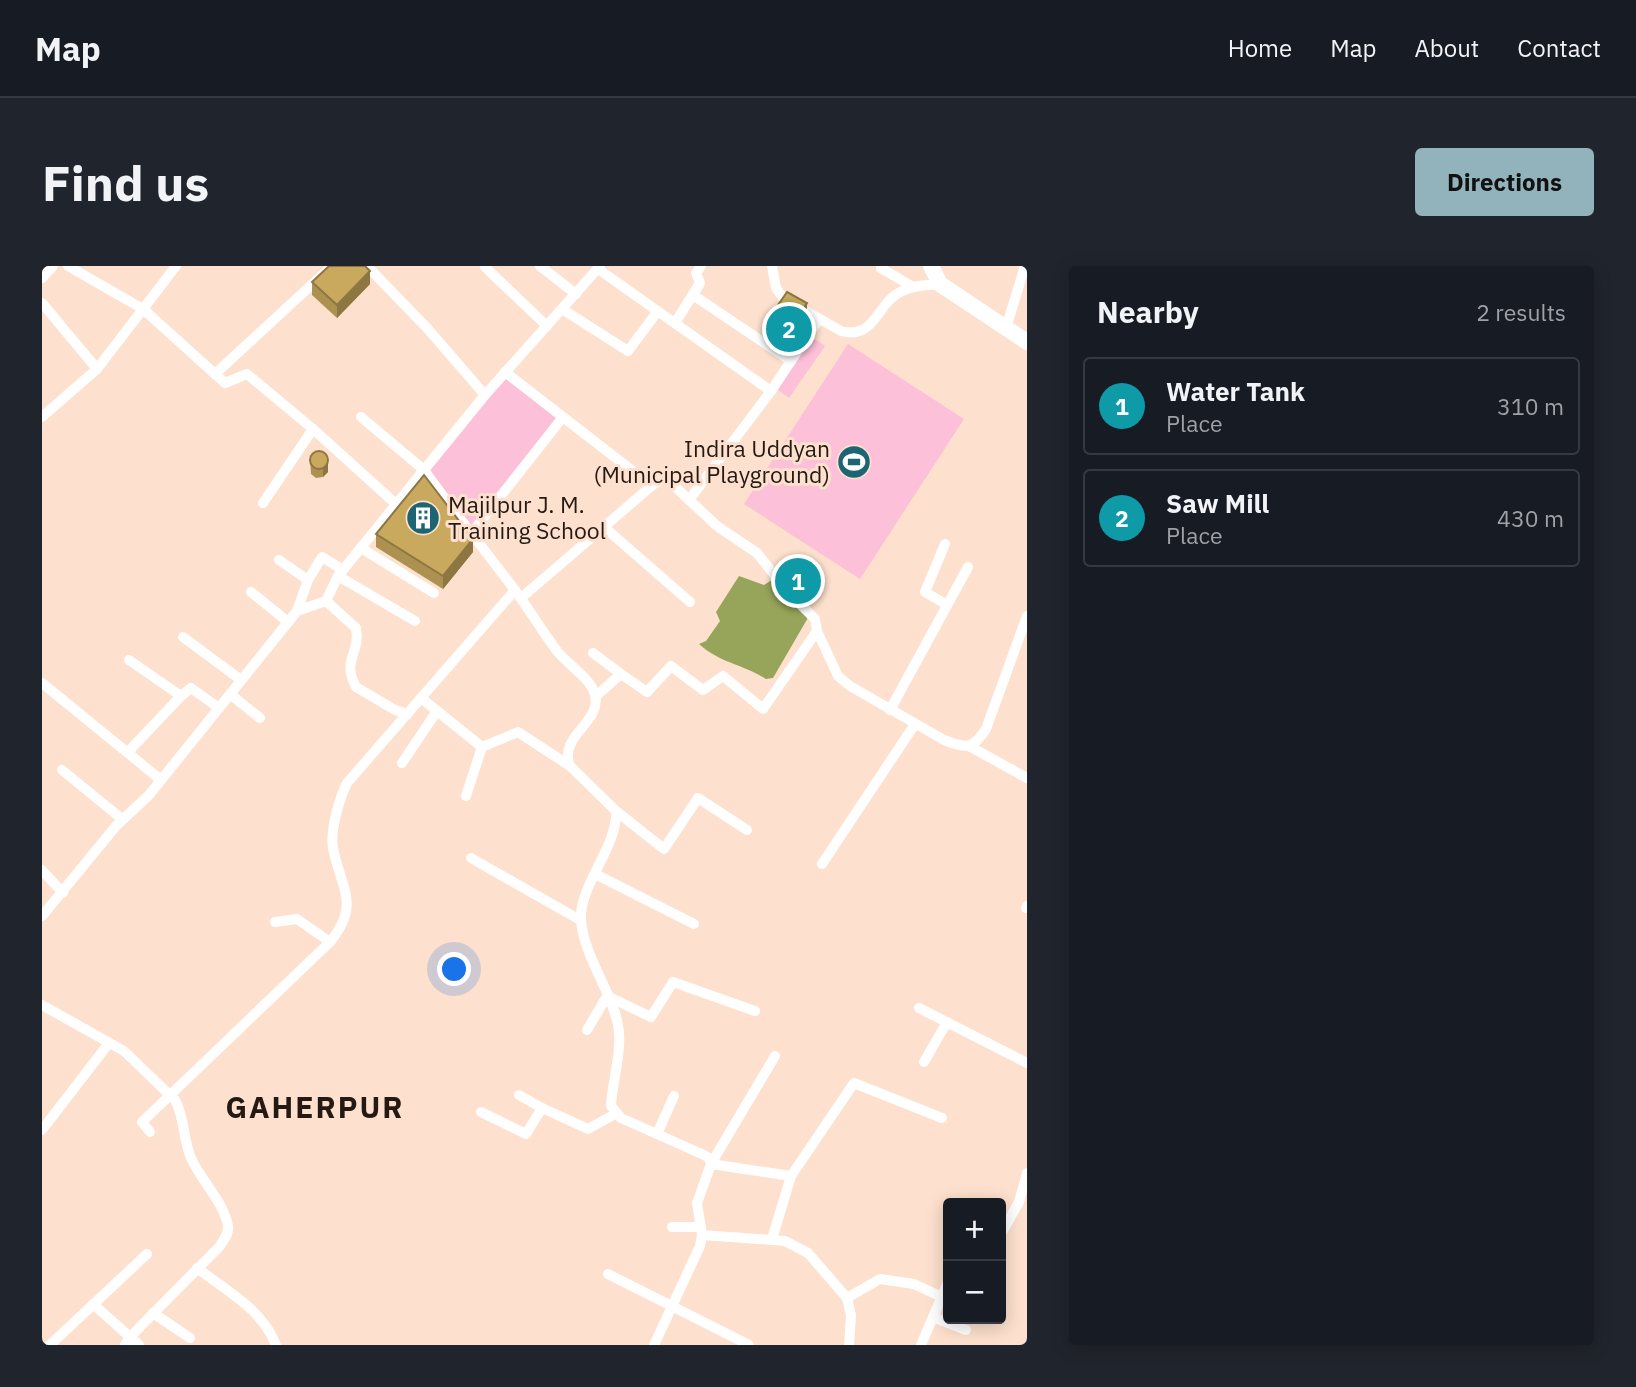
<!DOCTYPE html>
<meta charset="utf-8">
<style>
:root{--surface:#171b24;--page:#20242c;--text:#f1f3f6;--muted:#9ea1a6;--line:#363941;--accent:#92b3bb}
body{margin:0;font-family:"IBM Plex Sans",sans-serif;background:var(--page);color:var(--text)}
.controls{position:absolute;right:21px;bottom:21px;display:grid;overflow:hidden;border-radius:7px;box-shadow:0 4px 18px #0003}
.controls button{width:63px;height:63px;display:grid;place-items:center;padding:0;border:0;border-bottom:2px solid var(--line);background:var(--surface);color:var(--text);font:35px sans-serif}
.you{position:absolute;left:413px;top:704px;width:24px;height:24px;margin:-18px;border:5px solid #fff;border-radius:50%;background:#1a73e8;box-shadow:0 0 0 10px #1a73e833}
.badge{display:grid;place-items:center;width:46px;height:46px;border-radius:50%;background:var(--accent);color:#fff;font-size:23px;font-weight:700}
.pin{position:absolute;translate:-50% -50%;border:4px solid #fff;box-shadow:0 2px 7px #0006}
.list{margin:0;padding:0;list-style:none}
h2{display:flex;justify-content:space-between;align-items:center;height:91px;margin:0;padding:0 28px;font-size:30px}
h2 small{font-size:23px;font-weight:400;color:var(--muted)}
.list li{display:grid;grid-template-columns:46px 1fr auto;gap:21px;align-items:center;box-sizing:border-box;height:98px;margin:0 14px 14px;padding:0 14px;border:2px solid var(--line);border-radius:7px}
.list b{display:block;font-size:26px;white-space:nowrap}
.list p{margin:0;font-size:23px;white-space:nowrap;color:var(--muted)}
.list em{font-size:23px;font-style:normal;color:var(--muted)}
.map{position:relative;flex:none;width:985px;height:1079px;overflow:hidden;border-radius:7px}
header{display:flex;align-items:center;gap:42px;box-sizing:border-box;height:98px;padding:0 35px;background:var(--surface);border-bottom:2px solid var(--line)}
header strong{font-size:33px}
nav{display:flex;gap:38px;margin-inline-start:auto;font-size:24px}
.intro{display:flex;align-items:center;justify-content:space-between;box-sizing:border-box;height:168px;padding:0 42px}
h1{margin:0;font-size:49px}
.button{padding:18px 32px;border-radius:7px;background:var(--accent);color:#111;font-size:24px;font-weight:700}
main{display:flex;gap:42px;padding:0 42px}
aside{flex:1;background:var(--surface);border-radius:7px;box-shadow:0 4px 18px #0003}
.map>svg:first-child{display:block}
.green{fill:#fcc0d8}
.water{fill:#96a55a}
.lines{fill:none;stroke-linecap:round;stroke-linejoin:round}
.street{stroke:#fff;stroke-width:10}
.secondary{stroke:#fff;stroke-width:16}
.wall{fill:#ad9151}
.shaded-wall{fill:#8d7642}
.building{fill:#c9a95e;stroke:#8d7642;stroke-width:2}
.labels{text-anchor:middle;stroke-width:6;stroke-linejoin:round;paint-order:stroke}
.poi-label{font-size:23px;fill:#241a13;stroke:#fde0cd;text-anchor:end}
.district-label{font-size:30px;font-weight:bold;letter-spacing:2px;fill:#241a13;stroke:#fde0cd}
</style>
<header>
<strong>Map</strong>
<nav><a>Home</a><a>Map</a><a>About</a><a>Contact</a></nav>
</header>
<div class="intro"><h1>Find us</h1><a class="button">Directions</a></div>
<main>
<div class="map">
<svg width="985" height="1079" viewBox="0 0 985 1079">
<rect width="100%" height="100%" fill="#fde0cd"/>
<g class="green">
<polygon points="767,69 783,80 747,132 732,121"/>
<polygon points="806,78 922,153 818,313 702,238"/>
<polygon points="463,107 521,151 428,269 382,204"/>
</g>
<path class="water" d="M697,310l25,9 11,-7 34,38 -36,62 -7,1c-24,-15 -46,-16 -67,-35l7,-3 14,-20 -4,-9z"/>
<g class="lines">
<g class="street">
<polyline points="26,0 101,43 134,0"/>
<polyline points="325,0 385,62 443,129"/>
<polyline points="498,0 534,28"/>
<path d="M558,0l-115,129 -61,75c29,41 60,79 90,119 15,20 28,42 43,62 11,14 34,27 38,44 7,28 -37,40 -25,71l46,45c2,35 -36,73 -35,107 1,36 31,73 37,107 5,24 -6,57 -7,81l10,12 83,37 5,3 2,6 -14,39 5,32 -2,11 -46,99"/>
<path d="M730,0l4,22 7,10 58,33c35,9 35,-28 61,-40 11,-6 26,-6 38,-7"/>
<polyline points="840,0 839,2 871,21"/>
<polyline points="443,1 505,60"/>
<polyline points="556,3 729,125"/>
<polyline points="0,12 11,0"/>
<polyline points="651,29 749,95"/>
<polyline points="0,37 55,103 101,43 183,117 205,108 271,163 354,238"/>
<polyline points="520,43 586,85 616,45"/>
<polyline points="633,57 658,17 654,7 659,0"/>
<polyline points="964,62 983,0"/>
<polyline points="463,106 610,220"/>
<polyline points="173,108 290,0"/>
<polyline points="0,151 55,103"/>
<polyline points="647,234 729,125 777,53"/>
<polyline points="221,237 271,163"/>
<polyline points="562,261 648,336"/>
<polyline points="428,269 521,151"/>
<polyline points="903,278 883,326 905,339"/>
<polyline points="319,282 392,327"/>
<polyline points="237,294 266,314"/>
<polyline points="296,310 373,355"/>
<polyline points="209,326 246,356"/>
<path d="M479,332l134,-115 8,-3 6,1 48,45 40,27 30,38 28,28 2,12 21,45 12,10 94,54c22,9 29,9 42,-11l41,-113"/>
<path d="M284,335l30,27c5,26 -15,31 0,59l39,23 13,4"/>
<polyline points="255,345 266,314 280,291 301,304"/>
<polyline points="141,371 199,414"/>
<polyline points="551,387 579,408"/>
<polyline points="87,394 139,430 149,422 177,442"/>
<polyline points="0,417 119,514"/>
<polyline points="188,428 218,452"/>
<polyline points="554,430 579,408 605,426 629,400 661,424 681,410 721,443 775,365"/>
<polyline points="379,432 440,481 476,466 528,500"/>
<polyline points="848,444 926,301"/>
<polyline points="927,480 985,512"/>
<polyline points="86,486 139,430"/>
<polyline points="360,497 395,445"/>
<polyline points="20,504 80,553"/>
<polyline points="424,530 440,481"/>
<polyline points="574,545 622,583 656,532 705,564"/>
<polyline points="429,592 538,654"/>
<polyline points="780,598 873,458"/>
<polyline points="0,604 21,627"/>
<polyline points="553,608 652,658"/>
<polyline points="984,642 985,640"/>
<polyline points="0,650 74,560 107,529 255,345 284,335 296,310 382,204 319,151"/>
<polyline points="233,656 255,653 288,676"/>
<path d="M0,739l82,46 51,49c10,18 8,40 16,58 9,21 34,46 37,68 1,8 -4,13 -8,20l-90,91 -5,8"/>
<polyline points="877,742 985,797"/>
<polyline points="545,764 565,730 609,751 631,716 713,745"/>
<polyline points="733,790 669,898 749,910"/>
<polyline points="882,796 905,756"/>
<polyline points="477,829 500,842"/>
<polyline points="439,846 484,868 500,842 546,863 573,848"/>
<polyline points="0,864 67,777"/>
<path d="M108,866l-8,-10 188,-180c31,-38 11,-53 3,-94 -3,-18 6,-48 14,-65l168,-193"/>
<polyline points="615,868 632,830"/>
<polyline points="630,961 659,961"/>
<polyline points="959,968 977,936 985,907"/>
<polyline points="660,969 743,975 766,987 805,1032 809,1049 807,1079"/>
<polyline points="730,973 749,910 812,817 900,852"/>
<path d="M155,1002c30,23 65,41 79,77"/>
<polyline points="566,1008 707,1079"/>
<polyline points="805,1032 838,1013 872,1018 906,1034"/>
<polyline points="51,1038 97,1079"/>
<polyline points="111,1047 148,1072"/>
<polyline points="891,1051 924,1064"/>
<polyline points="8,1079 105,988"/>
<polyline points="879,1079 906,1016"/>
</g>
<polyline class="secondary" points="889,0 898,18 985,76"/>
</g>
<g class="wall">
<polygon points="270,16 328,18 295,52 270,29"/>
<polygon points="727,52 765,55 747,83 727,70"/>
<polygon points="268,191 286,206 281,211 274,212 269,208"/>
<polygon points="334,268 431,286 401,323 334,281"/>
<polygon points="744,302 768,316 766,323 758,327 744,311"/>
</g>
<g class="shaded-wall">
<polygon points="328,5 328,18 295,52 295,39"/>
<polygon points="765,37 765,55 747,83 747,66"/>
<polygon points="286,197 286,206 281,211 281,203"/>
<polygon points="431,273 431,286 401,323 401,310"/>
<polygon points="768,308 768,316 766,323 758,327 758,318"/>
</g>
<g class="building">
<polygon points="287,0 323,0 328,5 295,39 270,16"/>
<polygon points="745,26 765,37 747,66 727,52"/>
<circle cx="277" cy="194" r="9"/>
<polygon points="382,209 431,273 401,310 334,268"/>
<polygon points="757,294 766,299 768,308 766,314 758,318 744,302 748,297"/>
</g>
<defs>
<g id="stadium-disc" transform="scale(1.75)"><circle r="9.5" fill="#1d6573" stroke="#fde0cd"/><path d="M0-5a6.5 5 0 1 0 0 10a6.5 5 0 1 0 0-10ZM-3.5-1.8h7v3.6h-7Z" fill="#fff"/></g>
<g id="building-disc" transform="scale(1.75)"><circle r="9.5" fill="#1d6573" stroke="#fde0cd"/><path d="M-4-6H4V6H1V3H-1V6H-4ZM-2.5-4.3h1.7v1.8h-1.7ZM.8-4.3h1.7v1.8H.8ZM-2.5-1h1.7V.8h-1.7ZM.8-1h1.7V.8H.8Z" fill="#fff"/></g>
</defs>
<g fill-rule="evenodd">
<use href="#stadium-disc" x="812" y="196"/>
<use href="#building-disc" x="381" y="252"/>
</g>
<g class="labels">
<g class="poi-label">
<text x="788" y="191">Indira Uddyan<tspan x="788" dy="26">(Municipal Playground)</tspan></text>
<text x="406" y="247" text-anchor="start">Majilpur J. M.<tspan x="406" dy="26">Training School</tspan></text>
</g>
<g class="district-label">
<text x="273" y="852">GAHERPUR</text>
</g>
</g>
</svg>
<div class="controls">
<button>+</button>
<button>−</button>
</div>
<div class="you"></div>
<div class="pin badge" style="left:756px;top:315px;background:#0f9aa8">1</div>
<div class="pin badge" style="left:747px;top:63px;background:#0f9aa8">2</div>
</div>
<aside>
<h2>Nearby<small>2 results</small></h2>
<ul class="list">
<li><span class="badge" style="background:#0f9aa8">1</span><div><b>Water Tank</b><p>Place</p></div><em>310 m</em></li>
<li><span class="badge" style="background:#0f9aa8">2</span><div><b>Saw Mill</b><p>Place</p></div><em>430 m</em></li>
</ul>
</aside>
</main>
